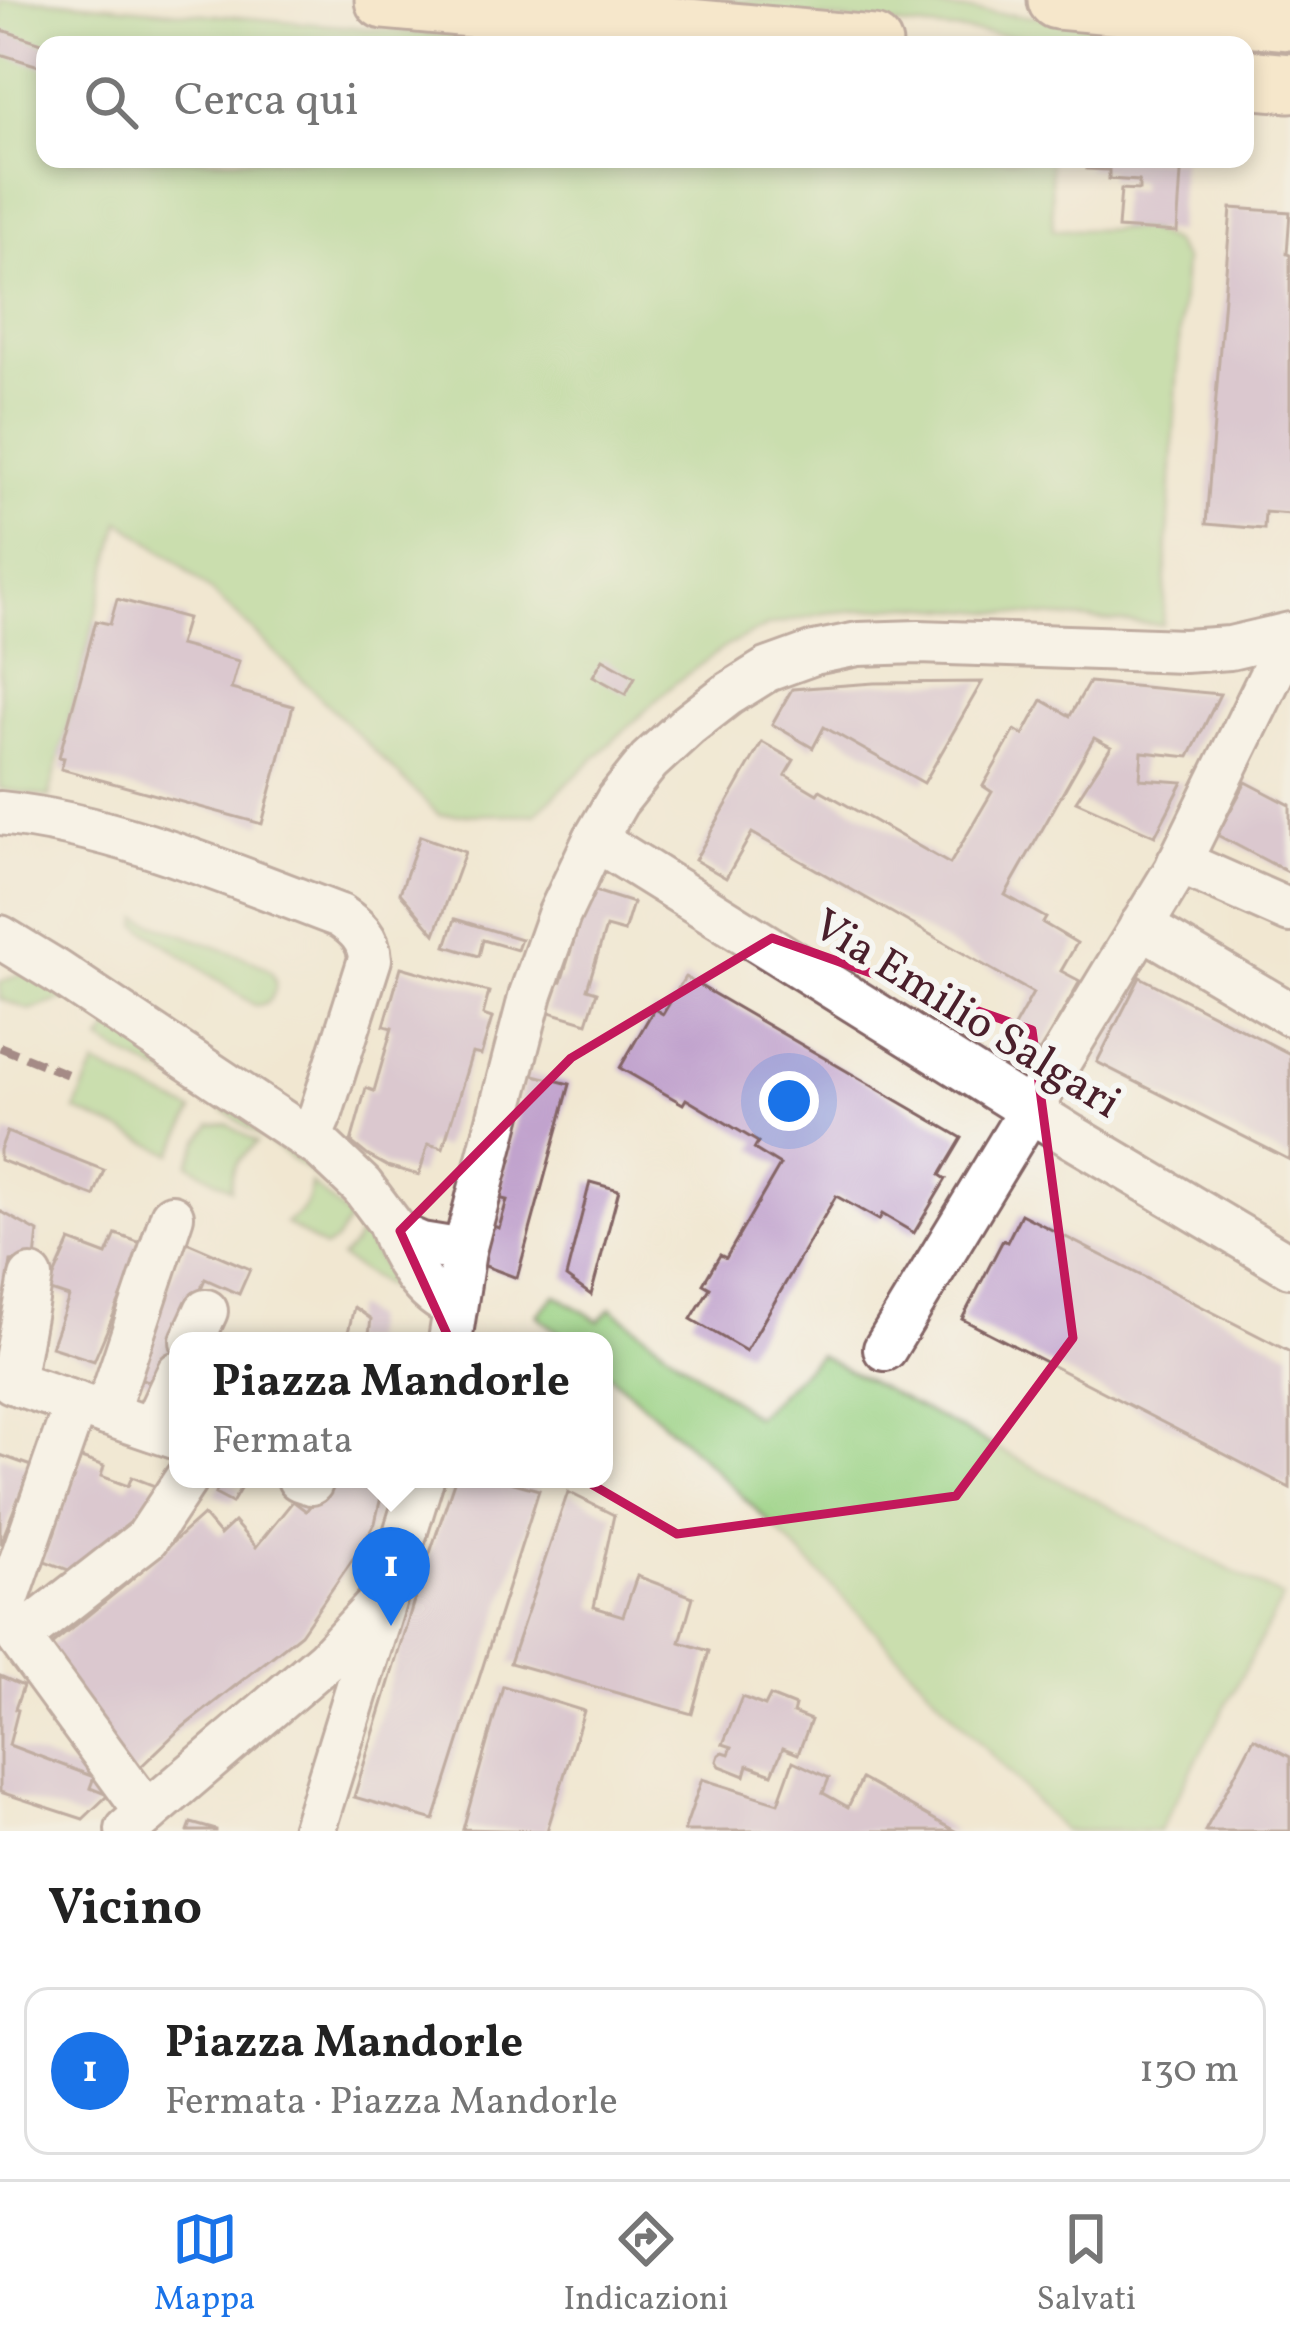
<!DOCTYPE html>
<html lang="it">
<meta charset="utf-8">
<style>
:root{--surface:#fff;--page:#f2f2f2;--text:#222;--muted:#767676;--line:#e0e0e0;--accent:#1a73e8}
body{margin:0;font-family:Vollkorn,serif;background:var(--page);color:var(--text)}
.you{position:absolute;left:789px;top:1101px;width:42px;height:42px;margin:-30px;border:9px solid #fff;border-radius:50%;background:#1a73e8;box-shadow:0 0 0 18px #1a73e833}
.badge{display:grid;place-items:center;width:78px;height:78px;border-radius:50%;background:var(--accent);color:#fff;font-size:39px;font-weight:700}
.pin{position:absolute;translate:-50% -99px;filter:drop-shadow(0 3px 6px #0008)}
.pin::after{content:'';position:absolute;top:63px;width:42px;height:36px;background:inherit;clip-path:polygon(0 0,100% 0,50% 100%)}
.popup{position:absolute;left:169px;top:1332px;width:444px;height:156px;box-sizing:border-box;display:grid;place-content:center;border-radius:24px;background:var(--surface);filter:drop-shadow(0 3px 9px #0005);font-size:39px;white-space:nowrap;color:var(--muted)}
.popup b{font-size:45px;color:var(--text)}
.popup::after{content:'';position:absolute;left:50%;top:100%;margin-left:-24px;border:24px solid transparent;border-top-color:var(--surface)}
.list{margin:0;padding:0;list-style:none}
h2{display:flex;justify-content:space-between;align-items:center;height:156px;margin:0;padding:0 48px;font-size:51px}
h2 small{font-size:39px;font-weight:400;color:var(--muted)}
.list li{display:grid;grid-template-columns:78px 1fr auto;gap:36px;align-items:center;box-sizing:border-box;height:168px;margin:0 24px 24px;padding:0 24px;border:3px solid var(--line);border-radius:24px}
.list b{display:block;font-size:45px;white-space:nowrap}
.list p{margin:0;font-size:39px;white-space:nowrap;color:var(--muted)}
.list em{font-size:39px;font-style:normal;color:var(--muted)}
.icon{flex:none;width:66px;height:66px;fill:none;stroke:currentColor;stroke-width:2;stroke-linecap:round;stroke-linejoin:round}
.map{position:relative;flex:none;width:1290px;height:1831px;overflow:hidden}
.search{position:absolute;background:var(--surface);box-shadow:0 6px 18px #0003;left:36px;right:36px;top:36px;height:132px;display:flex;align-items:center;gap:30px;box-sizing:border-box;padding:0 42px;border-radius:24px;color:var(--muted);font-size:45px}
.sheet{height:348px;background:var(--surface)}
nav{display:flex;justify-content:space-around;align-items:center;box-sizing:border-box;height:168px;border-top:3px solid var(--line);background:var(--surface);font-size:33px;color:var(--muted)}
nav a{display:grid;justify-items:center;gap:6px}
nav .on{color:var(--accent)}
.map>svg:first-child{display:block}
.grass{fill:#9bd284;stroke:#727858;stroke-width:3}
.building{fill:#c1a3cd}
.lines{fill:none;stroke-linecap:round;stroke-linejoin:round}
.minor-casing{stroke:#846565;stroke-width:48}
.secondary-casing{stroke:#846565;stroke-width:63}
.minor{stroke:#fff;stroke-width:42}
.secondary{stroke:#fce6c4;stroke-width:57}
.rail{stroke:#4a1f2b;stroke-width:9;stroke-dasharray:18 9;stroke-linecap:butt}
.marked{fill:none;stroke:#c2185b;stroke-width:9;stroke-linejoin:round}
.labels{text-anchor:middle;stroke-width:12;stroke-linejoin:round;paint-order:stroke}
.street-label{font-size:45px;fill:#4a1f2b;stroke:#f6f6f2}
</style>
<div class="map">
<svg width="1290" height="1831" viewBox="0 0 1290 1831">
<rect width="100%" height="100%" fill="#f6f6f2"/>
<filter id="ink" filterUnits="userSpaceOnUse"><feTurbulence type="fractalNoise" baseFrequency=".00833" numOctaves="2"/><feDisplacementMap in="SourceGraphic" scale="24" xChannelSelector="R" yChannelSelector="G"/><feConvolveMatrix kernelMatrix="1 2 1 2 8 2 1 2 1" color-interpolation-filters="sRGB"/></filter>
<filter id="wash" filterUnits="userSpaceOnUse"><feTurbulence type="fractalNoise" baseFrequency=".004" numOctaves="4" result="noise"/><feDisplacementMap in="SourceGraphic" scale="48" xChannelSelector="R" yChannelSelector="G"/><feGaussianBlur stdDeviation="2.7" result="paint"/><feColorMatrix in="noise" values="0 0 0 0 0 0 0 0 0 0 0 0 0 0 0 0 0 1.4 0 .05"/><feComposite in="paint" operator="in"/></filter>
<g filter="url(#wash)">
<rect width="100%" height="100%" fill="#f1e7d1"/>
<g class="grass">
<polygon points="0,0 45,0 558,45 45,45 45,159 1050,159 1053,230 1145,229 1173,243 1184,260 1163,625 911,606 826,613 768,626 725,647 675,683 535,814 439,815 238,616 174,559 120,521 49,797 0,789"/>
<polygon points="623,0 848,0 1290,40 1290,61 1245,57 1245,45 1113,45"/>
<path d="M139,918l115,43c6,4 13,6 17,11 11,14 1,35 -17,33l-116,-80z"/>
<polygon points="24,973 71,997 30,1010 0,999 0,982"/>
<polygon points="111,1027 294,1149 351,1201 189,1086 128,1057 101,1041"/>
<polygon points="95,1065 193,1111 173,1154 75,1110"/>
<path d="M228,1124l29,19c-16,14 -27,23 -26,46l-42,-25 11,-24 11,-15z"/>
<path d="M311,1183l39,36 -15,23 -11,6 -39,-25c18,-9 24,-20 26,-40z"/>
<polygon points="361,1231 401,1296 341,1258 353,1246"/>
<path d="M556,1295l43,26 12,-13 144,109 64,-62 464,243 -124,233h-96c-148,-157 -294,-321 -459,-461v-29h-35l-32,-26z"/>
</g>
<g id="blocks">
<g class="building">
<polygon points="2,30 45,44 45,68 0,54"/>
<polygon points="1088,159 1182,159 1177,232 1118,228 1121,189 1139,190 1139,181 1109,179 1109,170 1087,169"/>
<polygon points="1231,208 1290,212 1287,254 1290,255 1290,514 1265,512 1264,529 1206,524"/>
<polygon points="117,599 187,618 179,645 239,661 231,689 293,706 262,824 61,769 64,758 59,757 96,621 110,624"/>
<polygon points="603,659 635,677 626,694 593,676"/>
<polygon points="982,682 924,783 824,727 813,748 772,724 792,689 874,683"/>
<polygon points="1089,682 1220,694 1189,757 1142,752 1140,779 1183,782 1155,836 1076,801 1111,747 1094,738 1005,895 1046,918 1043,923 1077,943 1061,971 1080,981 1040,1052 1010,1034 1033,993 752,833 726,878 695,860 762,742 794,760 785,775 817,794 820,790 950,864 992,792 983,786 1015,730 1023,735 1042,700 1070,716"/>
<polygon points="1246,782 1290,805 1290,873 1217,835"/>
<polygon points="420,836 465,852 435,934 400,893"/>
<polygon points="592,890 633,903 624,932 606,927 587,989 597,992 587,1023 546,1011 555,980 561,982 586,902 589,903"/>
<polygon points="455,919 521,939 517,950 483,940 479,956 446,946"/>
<polygon points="401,967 489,992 483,1015 492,1018 481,1055 472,1053 443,1148 428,1144 419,1175 387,1166 367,1155 351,1142 366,1088 374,1091 392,1028 384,1026"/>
<polygon points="685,977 962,1138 940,1175 946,1179 914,1233 882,1214 879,1220 836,1196 746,1351 691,1319 710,1288 703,1284 720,1255 726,1258 780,1165 754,1149 758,1142 686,1099 683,1104 620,1068 654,1009 663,1014"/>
<polygon points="1140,977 1290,1054 1290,1160 1097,1062"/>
<polygon points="526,1073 570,1084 517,1278 480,1264 490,1225 499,1228 507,1200 498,1198"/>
<polygon points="7,1132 104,1170 94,1196 0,1160 0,1150"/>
<polygon points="590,1182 619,1190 591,1295 566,1277"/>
<polygon points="0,1211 38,1232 35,1259 11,1261 9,1274 13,1275 0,1332"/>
<polygon points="1021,1214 1290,1352 1290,1488 962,1319 1003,1240 1007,1242"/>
<polygon points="116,1234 149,1246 136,1285 127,1283 94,1361 51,1347 69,1297 48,1290 70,1241 107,1255"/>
<polygon points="187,1242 250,1269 239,1294 205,1279 159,1386 130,1374"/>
<polygon points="354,1307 371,1319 368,1341 346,1341"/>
<polygon points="0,1455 31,1466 0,1545"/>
<polygon points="81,1458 104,1466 101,1476 128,1486 132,1477 155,1486 151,1496 118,1538 84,1576 42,1560"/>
<polygon points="223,1479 240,1489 232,1503 215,1494"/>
<polygon points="332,1479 385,1479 375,1523 361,1547 301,1634 178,1731 129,1778 39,1655 125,1585 203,1515 220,1535 234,1522 256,1547 293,1501 306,1511"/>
<polygon points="455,1479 500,1479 539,1490 434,1820 354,1797 415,1597"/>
<polygon points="568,1492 614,1515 594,1607 623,1616 637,1576 693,1597 680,1642 709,1651 692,1714 510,1663"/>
<polygon points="0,1676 23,1686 15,1709 18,1710 9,1745 94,1777 90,1788 108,1795 83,1819 0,1792"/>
<polygon points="503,1686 584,1711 547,1831 463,1829"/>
<polygon points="770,1696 795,1706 793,1713 811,1720 798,1754 783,1748 772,1774 748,1765 745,1776 720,1766 717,1761 719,1755 723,1752 729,1754 732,1747 723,1744 742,1697 765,1706"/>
<polygon points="1254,1738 1290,1757 1290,1831 1205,1831"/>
<polygon points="793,1761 829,1778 823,1793 848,1807 862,1779 955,1831 684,1831 702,1779 778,1803"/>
<polygon points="191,1823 216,1830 216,1831 188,1831"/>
</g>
</g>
</g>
<g filter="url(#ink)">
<use href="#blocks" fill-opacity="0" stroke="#846565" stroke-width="3"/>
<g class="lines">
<g class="minor-casing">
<g id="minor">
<path d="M0,813c116,12 231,62 340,103 16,11 29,22 30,43l-49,154 -12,27"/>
<polyline points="595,839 1071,1136 1290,1266"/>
<polyline points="1179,862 1290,911"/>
<polyline points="1141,926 1290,1014"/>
<polyline points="0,937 56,971 322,1148 362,1186 398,1234 421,1244 464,1251"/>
<path d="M390,1225c11,33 32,69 65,82"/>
<polyline points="31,1277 12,1382 178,1438"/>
<polyline points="192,1341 206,1311"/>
<polyline points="450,1341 464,1251 531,994 559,915 595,839 617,801 649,761 687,726 727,695 767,670 814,653 858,644 919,642 1184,651 1230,648 1290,634"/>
<polyline points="885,1349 1175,871 1290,636"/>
<polyline points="106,1414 172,1216"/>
<polyline points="152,1429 178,1373"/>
<polyline points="299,1479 311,1483 312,1479"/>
<polyline points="19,1638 3,1612 76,1403"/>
<polyline points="147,1813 19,1638 147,1538 186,1479"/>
<polyline points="127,1830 326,1660 379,1603"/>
<polyline points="313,1831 422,1479"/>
</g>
</g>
<g class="secondary-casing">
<g id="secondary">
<polyline points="384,0 873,45"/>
<polyline points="1057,0 1290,21"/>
<polyline points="1245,79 1290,83"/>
</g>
</g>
<use href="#minor" class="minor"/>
<use href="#secondary" class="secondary"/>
<polyline class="rail" points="0,1047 69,1075"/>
</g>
</g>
<path d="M0 0H1290V1831H0ZM772,938l260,92 41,308 -117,158 -279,38 -189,-110 -88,-193 171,-173z" fill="#f1e7d1" fill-opacity=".55" fill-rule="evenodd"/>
<path class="marked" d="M772,938l260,92 41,308 -117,158 -279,38 -189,-110 -88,-193 171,-173z"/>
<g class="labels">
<g class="street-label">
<text transform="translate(968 1012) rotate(32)" y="16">Via Emilio Salgari</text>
</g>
</g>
</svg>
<div class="you"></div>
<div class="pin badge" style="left:391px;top:1626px">1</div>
<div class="popup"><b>Piazza Mandorle</b>Fermata</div>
<div class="search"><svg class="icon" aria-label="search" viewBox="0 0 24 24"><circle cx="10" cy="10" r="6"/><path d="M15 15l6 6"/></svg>Cerca qui</div>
</div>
<section class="sheet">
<h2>Vicino<small></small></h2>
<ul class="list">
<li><span class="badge">1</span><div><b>Piazza Mandorle</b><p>Fermata · Piazza Mandorle</p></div><em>130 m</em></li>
</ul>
</section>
<nav>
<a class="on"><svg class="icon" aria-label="map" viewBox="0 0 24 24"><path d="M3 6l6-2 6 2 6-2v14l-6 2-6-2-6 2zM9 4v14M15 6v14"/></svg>Mappa</a>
<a><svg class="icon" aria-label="directions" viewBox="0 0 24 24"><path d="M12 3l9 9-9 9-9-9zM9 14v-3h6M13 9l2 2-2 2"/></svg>Indicazioni</a>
<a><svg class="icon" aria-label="saved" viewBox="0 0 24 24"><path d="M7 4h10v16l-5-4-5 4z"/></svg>Salvati</a>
</nav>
